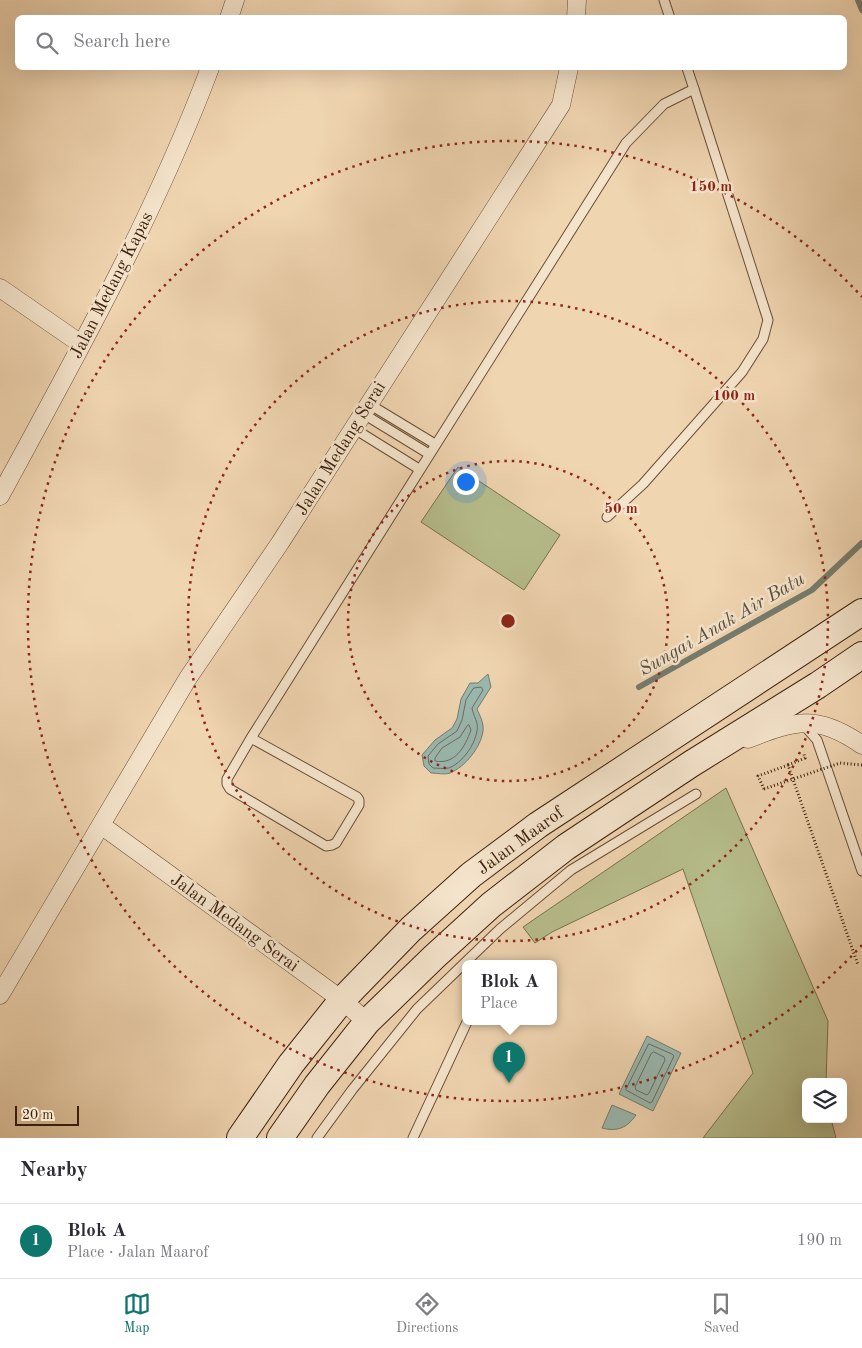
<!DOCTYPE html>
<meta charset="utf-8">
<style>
:root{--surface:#fff;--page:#f2f2f3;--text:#2b2b33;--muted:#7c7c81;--line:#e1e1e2;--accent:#0f766e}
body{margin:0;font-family:"Old Standard TT",serif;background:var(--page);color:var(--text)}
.controls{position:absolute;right:15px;bottom:15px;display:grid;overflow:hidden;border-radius:8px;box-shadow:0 5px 20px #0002}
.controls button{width:45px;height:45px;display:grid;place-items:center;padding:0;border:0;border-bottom:1px solid var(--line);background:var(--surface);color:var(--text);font:25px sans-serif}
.scale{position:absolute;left:15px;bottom:12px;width:64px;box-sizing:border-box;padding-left:5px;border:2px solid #3d210d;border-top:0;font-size:14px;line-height:18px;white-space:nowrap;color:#3d210d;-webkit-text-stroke:4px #f5e4cc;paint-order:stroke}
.you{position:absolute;left:465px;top:481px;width:18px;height:18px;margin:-12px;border:4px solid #fff;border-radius:50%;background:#1a73e8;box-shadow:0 0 0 8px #1a73e833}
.badge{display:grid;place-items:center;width:32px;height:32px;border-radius:50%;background:var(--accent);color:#fff;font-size:16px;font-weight:700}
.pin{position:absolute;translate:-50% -41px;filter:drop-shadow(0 1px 2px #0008)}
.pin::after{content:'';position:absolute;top:26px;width:18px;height:15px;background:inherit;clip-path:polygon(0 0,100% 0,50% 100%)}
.popup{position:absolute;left:462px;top:960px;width:95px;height:65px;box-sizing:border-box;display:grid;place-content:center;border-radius:8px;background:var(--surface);filter:drop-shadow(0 1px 4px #0005);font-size:16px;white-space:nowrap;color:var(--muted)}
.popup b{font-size:19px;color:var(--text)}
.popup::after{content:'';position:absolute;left:50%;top:100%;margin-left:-10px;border:10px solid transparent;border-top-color:var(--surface)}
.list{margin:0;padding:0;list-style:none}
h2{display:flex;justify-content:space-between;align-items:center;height:65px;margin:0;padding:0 20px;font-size:21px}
h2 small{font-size:16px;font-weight:400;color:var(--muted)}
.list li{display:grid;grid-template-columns:32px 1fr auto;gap:15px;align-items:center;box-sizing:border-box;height:75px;padding:0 20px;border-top:1px solid var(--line)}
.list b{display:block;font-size:19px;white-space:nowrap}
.list p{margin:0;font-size:16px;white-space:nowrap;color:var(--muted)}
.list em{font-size:16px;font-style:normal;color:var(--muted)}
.icon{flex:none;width:28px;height:28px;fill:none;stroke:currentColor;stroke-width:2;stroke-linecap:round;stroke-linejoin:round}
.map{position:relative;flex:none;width:862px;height:1138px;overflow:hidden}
.search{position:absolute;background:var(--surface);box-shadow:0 5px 20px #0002;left:15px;right:15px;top:15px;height:55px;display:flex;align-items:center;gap:12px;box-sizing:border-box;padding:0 18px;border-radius:8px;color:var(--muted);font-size:19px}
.sheet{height:140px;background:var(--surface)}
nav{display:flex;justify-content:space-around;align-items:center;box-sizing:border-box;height:70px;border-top:1px solid var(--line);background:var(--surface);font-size:14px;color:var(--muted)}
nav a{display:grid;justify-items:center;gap:2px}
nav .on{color:var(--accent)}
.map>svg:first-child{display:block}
.green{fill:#b7be8d;stroke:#7a704d}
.water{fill:#9ab8b0;stroke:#757c6f}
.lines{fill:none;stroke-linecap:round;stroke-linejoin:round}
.shore{stroke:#6c6c5e;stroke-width:1}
.stream{stroke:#757c6f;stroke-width:6}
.lane-casing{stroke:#6a4e36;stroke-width:11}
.street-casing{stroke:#6a4e36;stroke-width:19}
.secondary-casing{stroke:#3d210d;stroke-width:28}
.path{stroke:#3d210d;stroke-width:3;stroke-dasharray:1 2.5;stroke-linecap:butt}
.lane{stroke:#f5e4cc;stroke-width:9}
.street{stroke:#f5e4cc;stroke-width:18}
.secondary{stroke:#f5e4cc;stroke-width:26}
.path-bridge{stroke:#3d210d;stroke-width:3;stroke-dasharray:1 2.5;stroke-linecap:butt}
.ring{fill:none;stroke:#8f2418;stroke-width:2.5;stroke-dasharray:2.5 5}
.labels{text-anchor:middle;stroke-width:5;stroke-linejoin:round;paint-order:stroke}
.street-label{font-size:18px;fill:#3d210d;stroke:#f5e4cc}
.water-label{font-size:19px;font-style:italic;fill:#594e3e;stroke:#f5e4cc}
.centre{fill:#8f2418;stroke:#f5e4cc;stroke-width:2.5}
.ring-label{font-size:15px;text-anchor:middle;font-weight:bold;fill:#8f2418;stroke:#f5e4cc;stroke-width:5;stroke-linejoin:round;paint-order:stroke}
</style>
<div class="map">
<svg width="862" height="1138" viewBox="0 0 862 1138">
<rect width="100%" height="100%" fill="#f0d5b1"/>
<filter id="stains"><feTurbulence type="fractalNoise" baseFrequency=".004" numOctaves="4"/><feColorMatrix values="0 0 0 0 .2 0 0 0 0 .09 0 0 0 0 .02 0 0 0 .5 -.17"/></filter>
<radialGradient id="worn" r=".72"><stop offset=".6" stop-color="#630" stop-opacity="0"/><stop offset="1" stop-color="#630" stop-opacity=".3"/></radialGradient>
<g class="green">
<polygon points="458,467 560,535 524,590 421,522"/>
<polygon points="726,788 828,1021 826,1082 806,1082 806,1119 831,1119 836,1138 703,1138 753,1073 683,869 552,932 535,943 523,927"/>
</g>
<g class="water">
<path d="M488,674l3,13 -14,22c3,7 7,14 6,22 -2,16 -18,36 -33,42 -5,2 -14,0 -19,0l-7,-7 -2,-11 13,-15 17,-12 5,-9 4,-20 9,-16h8z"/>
<polygon points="647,1036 681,1053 653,1111 619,1094"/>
<path d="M612,1105l24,10c-9,13 -19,17 -34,13z"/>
</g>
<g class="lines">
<g class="shore">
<path d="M474,688l7,-1 2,3 -11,18c1,8 7,14 5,23 -2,14 -15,32 -28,37 -5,1 -12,0 -16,0l-4,-4 -1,-8 10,-12 19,-13 5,-11 4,-20z"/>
<path d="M469,725l2,5c-6,17 -16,35 -36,31v-3l7,-10 18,-11 7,-11z"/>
<polygon points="649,1044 672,1054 674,1056 652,1102 650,1103 626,1090"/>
<polygon points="654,1052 664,1057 665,1060 649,1093 647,1095 636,1090 635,1087 651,1054"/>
</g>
<g class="stream">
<polyline points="858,0 862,10"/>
<polyline points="639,687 812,590 862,543"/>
</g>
<g class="lane-casing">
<g id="lane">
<polyline points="664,0 670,18"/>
<polyline points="687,68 694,89"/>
<polyline points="369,404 435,444"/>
<polyline points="362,413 429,454"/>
<polyline points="353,428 419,469"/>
<polyline points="803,724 817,740 862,871"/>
<polyline points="251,738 357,797 359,800 359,805 336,843 332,845 326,846 230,789 227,784 227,779 251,738 626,143 664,104 694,89 768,320 763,339 742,372 643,484 607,517"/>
<polyline points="317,1138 352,1090 417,1009 500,929 571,870 696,794"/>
<polyline points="413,1138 467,1022"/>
</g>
</g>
<g class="street-casing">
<g id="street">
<polyline points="229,18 235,0"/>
<polyline points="576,18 577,0"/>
<polyline points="0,288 81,344"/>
<path d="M0,496c76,-140 154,-279 210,-428"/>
<path d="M748,739c47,-19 70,-25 114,6"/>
<polyline points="101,825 342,1000 367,1022"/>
<polyline points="0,995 188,678 280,543 561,105 569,68"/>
</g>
</g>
<g class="secondary-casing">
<g id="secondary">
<polyline points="240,1138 291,1064 342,1000 411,929 471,875 538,825 862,612"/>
<polyline points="280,1138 317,1085 367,1022 434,957 491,905 566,847 691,764 818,685 862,655"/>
</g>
</g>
<g class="path">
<polyline points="788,765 805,758 804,754"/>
<polyline points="764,789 758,776 788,765 858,965"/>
</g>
<use href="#lane" class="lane"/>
<use href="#street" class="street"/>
<use href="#secondary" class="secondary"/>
<polyline class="path-bridge" points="764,789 840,763 862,765"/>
</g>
<g class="ring">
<circle cx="508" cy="621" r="160"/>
<circle cx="508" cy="621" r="320"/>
<path d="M862 945A480 480 0 1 1 862 297"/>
</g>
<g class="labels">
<g class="street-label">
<text transform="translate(111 285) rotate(-63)" y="6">Jalan Medang Kapas</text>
<text transform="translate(340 448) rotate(-58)" y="6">Jalan Medang Serai</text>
<text transform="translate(520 840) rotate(-36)" y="6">Jalan Maarof</text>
<text transform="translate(235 922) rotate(36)" y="6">Jalan Medang Serai</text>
</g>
<g class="water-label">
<text transform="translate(721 623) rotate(-30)" y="7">Sungai Anak Air Batu</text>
</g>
</g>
<circle cx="508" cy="621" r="8" class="centre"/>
<g class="ring-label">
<text x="711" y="191">150 m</text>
<text x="734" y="400">100 m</text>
<text x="621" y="513">50 m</text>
</g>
<rect width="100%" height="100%" filter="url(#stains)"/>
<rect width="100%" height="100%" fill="url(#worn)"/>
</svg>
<div class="controls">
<button><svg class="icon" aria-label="layers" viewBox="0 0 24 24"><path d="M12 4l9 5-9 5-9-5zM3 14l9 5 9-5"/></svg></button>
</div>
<div class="scale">20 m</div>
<div class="you"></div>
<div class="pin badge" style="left:509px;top:1083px">1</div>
<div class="popup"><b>Blok A</b>Place</div>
<div class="search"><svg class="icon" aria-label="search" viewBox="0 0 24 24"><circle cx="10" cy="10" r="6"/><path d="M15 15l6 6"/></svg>Search here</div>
</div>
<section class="sheet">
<h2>Nearby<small></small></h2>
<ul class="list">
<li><span class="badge">1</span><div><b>Blok A</b><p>Place · Jalan Maarof</p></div><em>190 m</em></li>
</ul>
</section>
<nav>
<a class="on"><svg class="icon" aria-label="map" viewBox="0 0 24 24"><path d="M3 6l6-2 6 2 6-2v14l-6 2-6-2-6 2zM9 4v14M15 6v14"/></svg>Map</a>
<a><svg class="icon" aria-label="directions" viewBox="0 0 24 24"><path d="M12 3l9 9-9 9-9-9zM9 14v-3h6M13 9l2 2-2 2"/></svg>Directions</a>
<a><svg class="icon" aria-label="saved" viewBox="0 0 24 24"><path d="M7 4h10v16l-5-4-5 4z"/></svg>Saved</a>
</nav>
